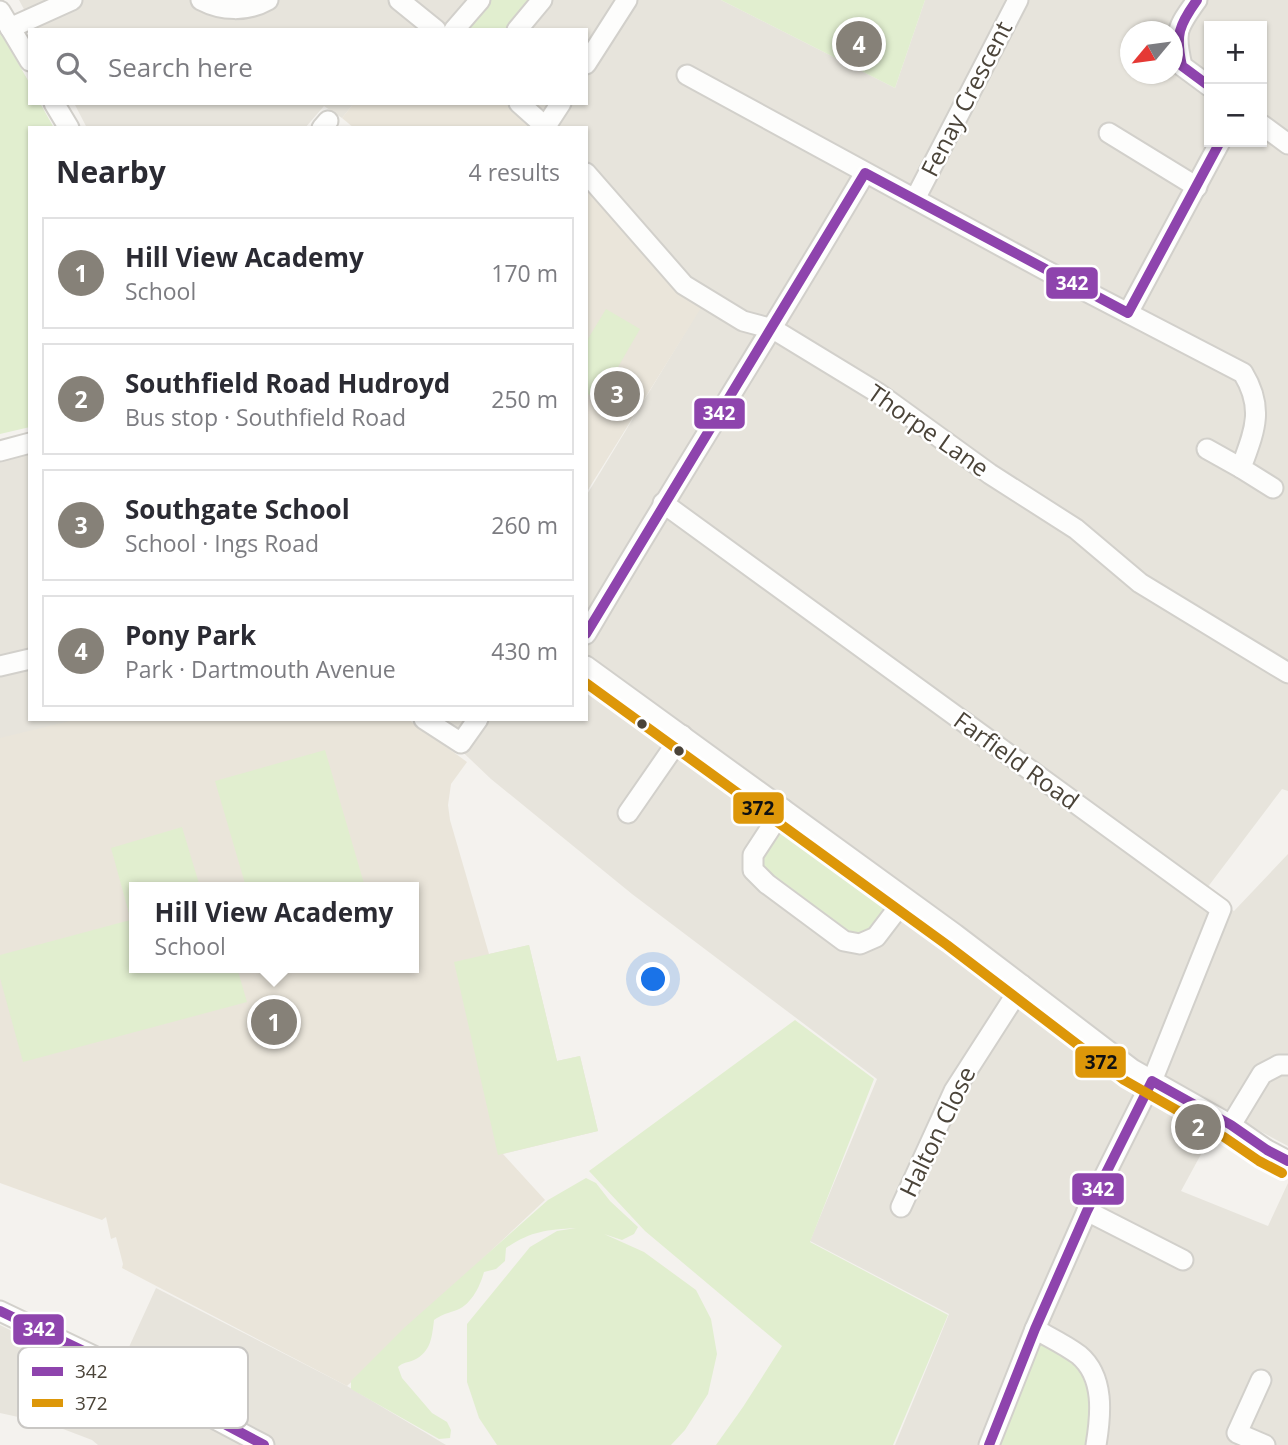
<!DOCTYPE html>
<meta charset="utf-8">
<style>
:root{--surface:#fff;--page:#f7f7f7;--text:#2b2b33;--muted:#7c7c81;--line:#e1e1e2;--accent:#868178}
body{margin:0;font-family:"Open Sans",sans-serif;background:var(--page);color:var(--text)}
.controls{position:absolute;right:21px;top:21px;display:grid;overflow:hidden;border-radius:0px;box-shadow:0 2px 5px #0004}
.controls button{width:63px;height:63px;display:grid;place-items:center;padding:0;border:0;border-bottom:2px solid var(--line);background:var(--surface);color:var(--text);font:35px sans-serif}
.compass{position:absolute;left:1120px;top:21px;width:63px;height:63px;border-radius:50%;background:var(--surface);box-shadow:0 2px 5px #0004;rotate:241deg}
.you{position:absolute;left:654px;top:980px;width:24px;height:24px;margin:-18px;border:5px solid #fff;border-radius:50%;background:#1a73e8;box-shadow:0 0 0 10px #1a73e833}
.badge{display:grid;place-items:center;width:46px;height:46px;border-radius:50%;background:var(--accent);color:#fff;font-size:23px;font-weight:700}
.pin{position:absolute;translate:-50% -50%;border:4px solid #fff;box-shadow:0 2px 7px #0006}
.popup{position:absolute;left:129px;top:882px;width:290px;height:91px;box-sizing:border-box;display:grid;place-content:center;border-radius:0px;background:var(--surface);filter:drop-shadow(0 2px 5px #0005);font-size:23px;white-space:nowrap;color:var(--muted)}
.popup b{font-size:26px;color:var(--text)}
.popup::after{content:'';position:absolute;left:50%;top:100%;margin-left:-14px;border:14px solid transparent;border-top-color:var(--surface)}
.list{margin:0;padding:0;list-style:none}
h2{display:flex;justify-content:space-between;align-items:center;height:91px;margin:0;padding:0 28px;font-size:30px}
h2 small{font-size:23px;font-weight:400;color:var(--muted)}
.list li{display:grid;grid-template-columns:46px 1fr auto;gap:21px;align-items:center;box-sizing:border-box;height:112px;margin:0 14px 14px;padding:0 14px;border:2px solid var(--line);border-radius:0px}
.list b{display:block;font-size:26px;white-space:nowrap}
.list p{margin:0;font-size:23px;white-space:nowrap;color:var(--muted)}
.list em{font-size:23px;font-style:normal;color:var(--muted)}
.icon{flex:none;width:38px;height:38px;fill:none;stroke:currentColor;stroke-width:2;stroke-linecap:round;stroke-linejoin:round}
.map{position:relative;flex:none;width:1288px;height:1445px;overflow:hidden}
.search{position:absolute;background:var(--surface);box-shadow:0 2px 5px #0004;left:28px;top:28px;width:560px;height:77px;display:flex;align-items:center;gap:18px;box-sizing:border-box;padding:0 24px;border-radius:0px;color:var(--muted);font-size:26px}
.panel{position:absolute;background:var(--surface);box-shadow:0 2px 5px #0004;left:28px;top:126px;width:560px;height:595px;border-radius:0px}
.map>svg:first-child{display:block}
.residential{fill:#e7e4dc;fill-rule:evenodd}
.education{fill:#eae5da;fill-rule:evenodd}
.green{fill:#e1eecf}
.lines{fill:none;stroke-linecap:round;stroke-linejoin:round}
.minor-casing{stroke:#d2d0cb;stroke-width:23}
.minor{stroke:#fdfdfc;stroke-width:19}
.bus-1-casing{stroke:#fff;stroke-width:16}
.bus-2-casing{stroke:#fff;stroke-width:16}
.bus-1{stroke:#8e44ad;stroke-width:10}
.bus-2{stroke:#dd9709;stroke-width:10}
.bus-dot{fill:#4b4439;stroke:#fff;stroke-width:2.5}
.labels{text-anchor:middle;stroke-width:5;stroke-linejoin:round;paint-order:stroke}
.street-label{font-size:24px;fill:#4b4439;stroke:#fff}
.key{fill:#fff;stroke:#c9c7c4;stroke-width:2}
.key-label{font-size:19px;fill:#4b4439}
.line-badge{stroke:#fff;stroke-width:2.5}
.badge-label{font-size:19px;text-anchor:middle;font-weight:bold;fill:#fff}
.pale-badge-label{font-size:19px;text-anchor:middle;font-weight:bold;fill:#111}
</style>
<div class="map">
<svg width="1288" height="1445" viewBox="0 0 1288 1445">
<rect width="100%" height="100%" fill="#f4f2ee"/>
<g class="residential">
<polygon points="19,0 468,0 444,30 424,19 414,30 35,30"/>
<path d="M552,0h169l174,88 30,-88h363v791l-6,-2 -78,103 30,19 54,-57v292l-64,-34 -43,79 87,35 20,-43v262h-393l54,-131 -139,-73 67,-162 -245,-185 -141,-115 -63,-60h158v-223l122,-201 -21,-15 -101,-116v-36h-32l-23,-25h55v-73h-59zM1209,26h53v116h-53zM1130,32h42v42h-42z"/>
<polygon points="74,103 354,103 342,118 324,106 305,128 87,128"/>
<polygon points="30,451 30,719 95,719 0,741 0,459"/>
<polygon points="156,1288 347,1386 446,1445 98,1445 92,1440 50,1424 0,1413 0,1325 113,1382"/>
</g>
<g class="education">
<polygon points="354,103 519,103 547,128 354,128 342,118"/>
<polygon points="586,173 684,285 709,295 586,493"/>
<path d="M78,719h330l59,43 -16,22 -3,21 2,15 39,134 40,-9 28,116 23,-5 18,75 -95,23 42,46 -198,186 -225,-118 1,-4 -7,-27 -5,2 -5,-22 -4,3 -102,-37v-445zM134,887h280v81h-280z"/>
</g>
<g class="green">
<polygon points="480,0 542,0 517,30 454,30"/>
<polygon points="721,0 925,0 895,88"/>
<polygon points="0,31 30,84 30,103 40,103 54,128 30,128 30,427 0,434"/>
<polygon points="606,309 640,329 599,400 586,393 586,342"/>
<polygon points="325,750 365,887 246,887 215,781"/>
<polygon points="783,809 907,902 860,944 753,870"/>
<polygon points="182,827 200,887 134,887 134,916 130,917 111,848"/>
<polygon points="134,919 134,968 237,968 247,1002 23,1062 0,978 0,955"/>
<polygon points="529,945 557,1061 580,1056 598,1131 498,1155 454,962"/>
<polygon points="795,1020 874,1079 810,1242 948,1315 893,1445 716,1445 743,1407 782,1346 645,1231 589,1171"/>
<path d="M586,1178l10,5 14,18 28,26 -4,7 -12,6 -18,-6 40,18 52,38 15,29 6,35 -9,40 -23,36 -14,15h-174l-18,-27 -12,-36v-58l63,-77 27,-16 19,-3c-30,2 -45,3 -70,20l-1,13 -9,8 -12,3c-4,15 -14,35 -30,39 -9,3 -13,4 -20,9 -2,17 -3,32 -20,40 -7,3 -11,2 -16,7l4,11 30,35 15,9 4,8 -1,8 -11,1 -88,-50v-8l53,-53 144,-128z"/>
<polygon points="1035,1329 1097,1381 1096,1445 989,1445"/>
</g>
<g class="lines">
<g class="minor-casing">
<g id="minor">
<path d="M201,0c21,11 46,12 67,0"/>
<polyline points="399,0 436,30"/>
<path d="M1197,0c-20,28 -23,31 -15,66l27,20"/>
<polyline points="0,11 30,61"/>
<polyline points="10,28 72,0"/>
<polyline points="454,30 480,0"/>
<polyline points="517,30 542,0"/>
<polyline points="586,64 627,0"/>
<path d="M687,75l358,195 198,103c22,36 11,59 -2,95l32,20"/>
<polyline points="54,103 69,128"/>
<polyline points="519,103 547,128"/>
<polyline points="1262,125 1288,144"/>
<polyline points="546,126 561,103"/>
<polyline points="322,128 328,121"/>
<polyline points="1109,133 1197,187"/>
<polyline points="586,173 684,285 743,321 773,329 878,393 990,474 1076,529 1140,583 1288,673"/>
<polyline points="915,199 1018,0"/>
<polyline points="1128,313 1220,142"/>
<polyline points="1207,449 1241,468"/>
<polyline points="0,451 30,443"/>
<polyline points="663,503 1221,909 1152,1081 1087,1211 1035,1329 989,1445"/>
<path d="M586,634c91,-155 188,-306 279,-461"/>
<polyline points="0,666 30,659"/>
<polyline points="586,666 955,934 1132,1069 1231,1125 1267,1150 1288,1161"/>
<polyline points="424,719 461,743 478,719"/>
<polyline points="783,809 753,855 753,870 767,884 844,941 860,944 876,937 905,899"/>
<polyline points="628,813 682,735"/>
<polyline points="1231,1125 1262,1074 1279,1065 1288,1065"/>
<polyline points="901,1207 954,1091 1022,985"/>
<polyline points="1087,1211 1183,1260"/>
<polyline points="0,1311 119,1368 264,1445"/>
<path d="M1035,1329c14,8 31,16 44,26 26,22 22,60 17,90"/>
<polyline points="1261,1380 1237,1433 1265,1445"/>
</g>
</g>
<use href="#minor" class="minor"/>
<g class="bus-1-casing">
<g id="bus-1">
<path d="M1197,0c-18,25 -22,35 -15,66l27,20"/>
<polyline points="586,634 865,173 1128,313 1220,142"/>
<polyline points="0,1311 119,1368 264,1445"/>
<polyline points="989,1445 1035,1329 1087,1211 1152,1081 1231,1125 1267,1150 1288,1161"/>
</g>
</g>
<g class="bus-2-casing">
<polyline id="bus-2" points="586,683 947,945 1124,1080 1224,1137 1259,1161 1282,1173"/>
</g>
<use href="#bus-1" class="bus-1"/>
<use href="#bus-2" class="bus-2"/>
</g>
<g class="bus-dot">
<circle cx="642" cy="724" r="6"/>
<circle cx="679" cy="751" r="6"/>
</g>
<g class="labels">
<g class="street-label">
<text transform="translate(967 99) rotate(-63)" y="8">Fenay Crescent</text>
<text transform="translate(928 431) rotate(35)" y="8">Thorpe Lane</text>
<text transform="translate(1016 761) rotate(36)" y="8">Farfield Road</text>
<text transform="translate(938 1132) rotate(-64)" y="8">Halton Close</text>
</g>
</g>
<rect x="18" y="1347" width="230" height="81" rx="10" class="key"/>
<rect x="32" y="1367" width="31" height="9" fill="#8e44ad"/>
<rect x="32" y="1399" width="31" height="8" fill="#dd9709"/>
<g class="key-label">
<text x="75" y="1378">342</text>
<text x="75" y="1410">372</text>
</g>
<g class="line-badge">
<rect x="1045" y="266" width="54" height="34" rx="7" fill="#8e44ad"/>
<rect x="693" y="397" width="53" height="33" rx="7" fill="#8e44ad"/>
<rect x="732" y="791" width="53" height="34" rx="7" fill="#dd9709"/>
<rect x="1074" y="1045" width="53" height="34" rx="7" fill="#dd9709"/>
<rect x="1071" y="1172" width="54" height="34" rx="7" fill="#8e44ad"/>
<rect x="12" y="1313" width="53" height="33" rx="7" fill="#8e44ad"/>
</g>
<g class="badge-label">
<text x="1072" y="290">342</text>
<text x="719" y="420">342</text>
<text x="1098" y="1196">342</text>
<text x="39" y="1336">342</text>
</g>
<g class="pale-badge-label">
<text x="758" y="815">372</text>
<text x="1101" y="1069">372</text>
</g>
</svg>
<div class="controls">
<button>+</button>
<button>−</button>
</div>
<svg class="compass" viewBox="-18 -18 36 36"><path d="M0-13l5 13h-10z" fill="#e53935"/><path d="M0 13l5-13h-10z" fill="#7c7c81"/></svg>
<div class="you"></div>
<div class="pin badge" style="left:274px;top:1022px">1</div>
<div class="popup"><b>Hill View Academy</b>School</div>
<div class="pin badge" style="left:1198px;top:1127px">2</div>
<div class="pin badge" style="left:617px;top:394px">3</div>
<div class="pin badge" style="left:859px;top:44px">4</div>
<div class="search"><svg class="icon" aria-label="search" viewBox="0 0 24 24"><circle cx="10" cy="10" r="6"/><path d="M15 15l6 6"/></svg>Search here</div>
<section class="panel">
<h2>Nearby<small>4 results</small></h2>
<ul class="list">
<li><span class="badge">1</span><div><b>Hill View Academy</b><p>School</p></div><em>170 m</em></li>
<li><span class="badge">2</span><div><b>Southfield Road Hudroyd</b><p>Bus stop · Southfield Road</p></div><em>250 m</em></li>
<li><span class="badge">3</span><div><b>Southgate School</b><p>School · Ings Road</p></div><em>260 m</em></li>
<li><span class="badge">4</span><div><b>Pony Park</b><p>Park · Dartmouth Avenue</p></div><em>430 m</em></li>
</ul>
</section>
</div>
